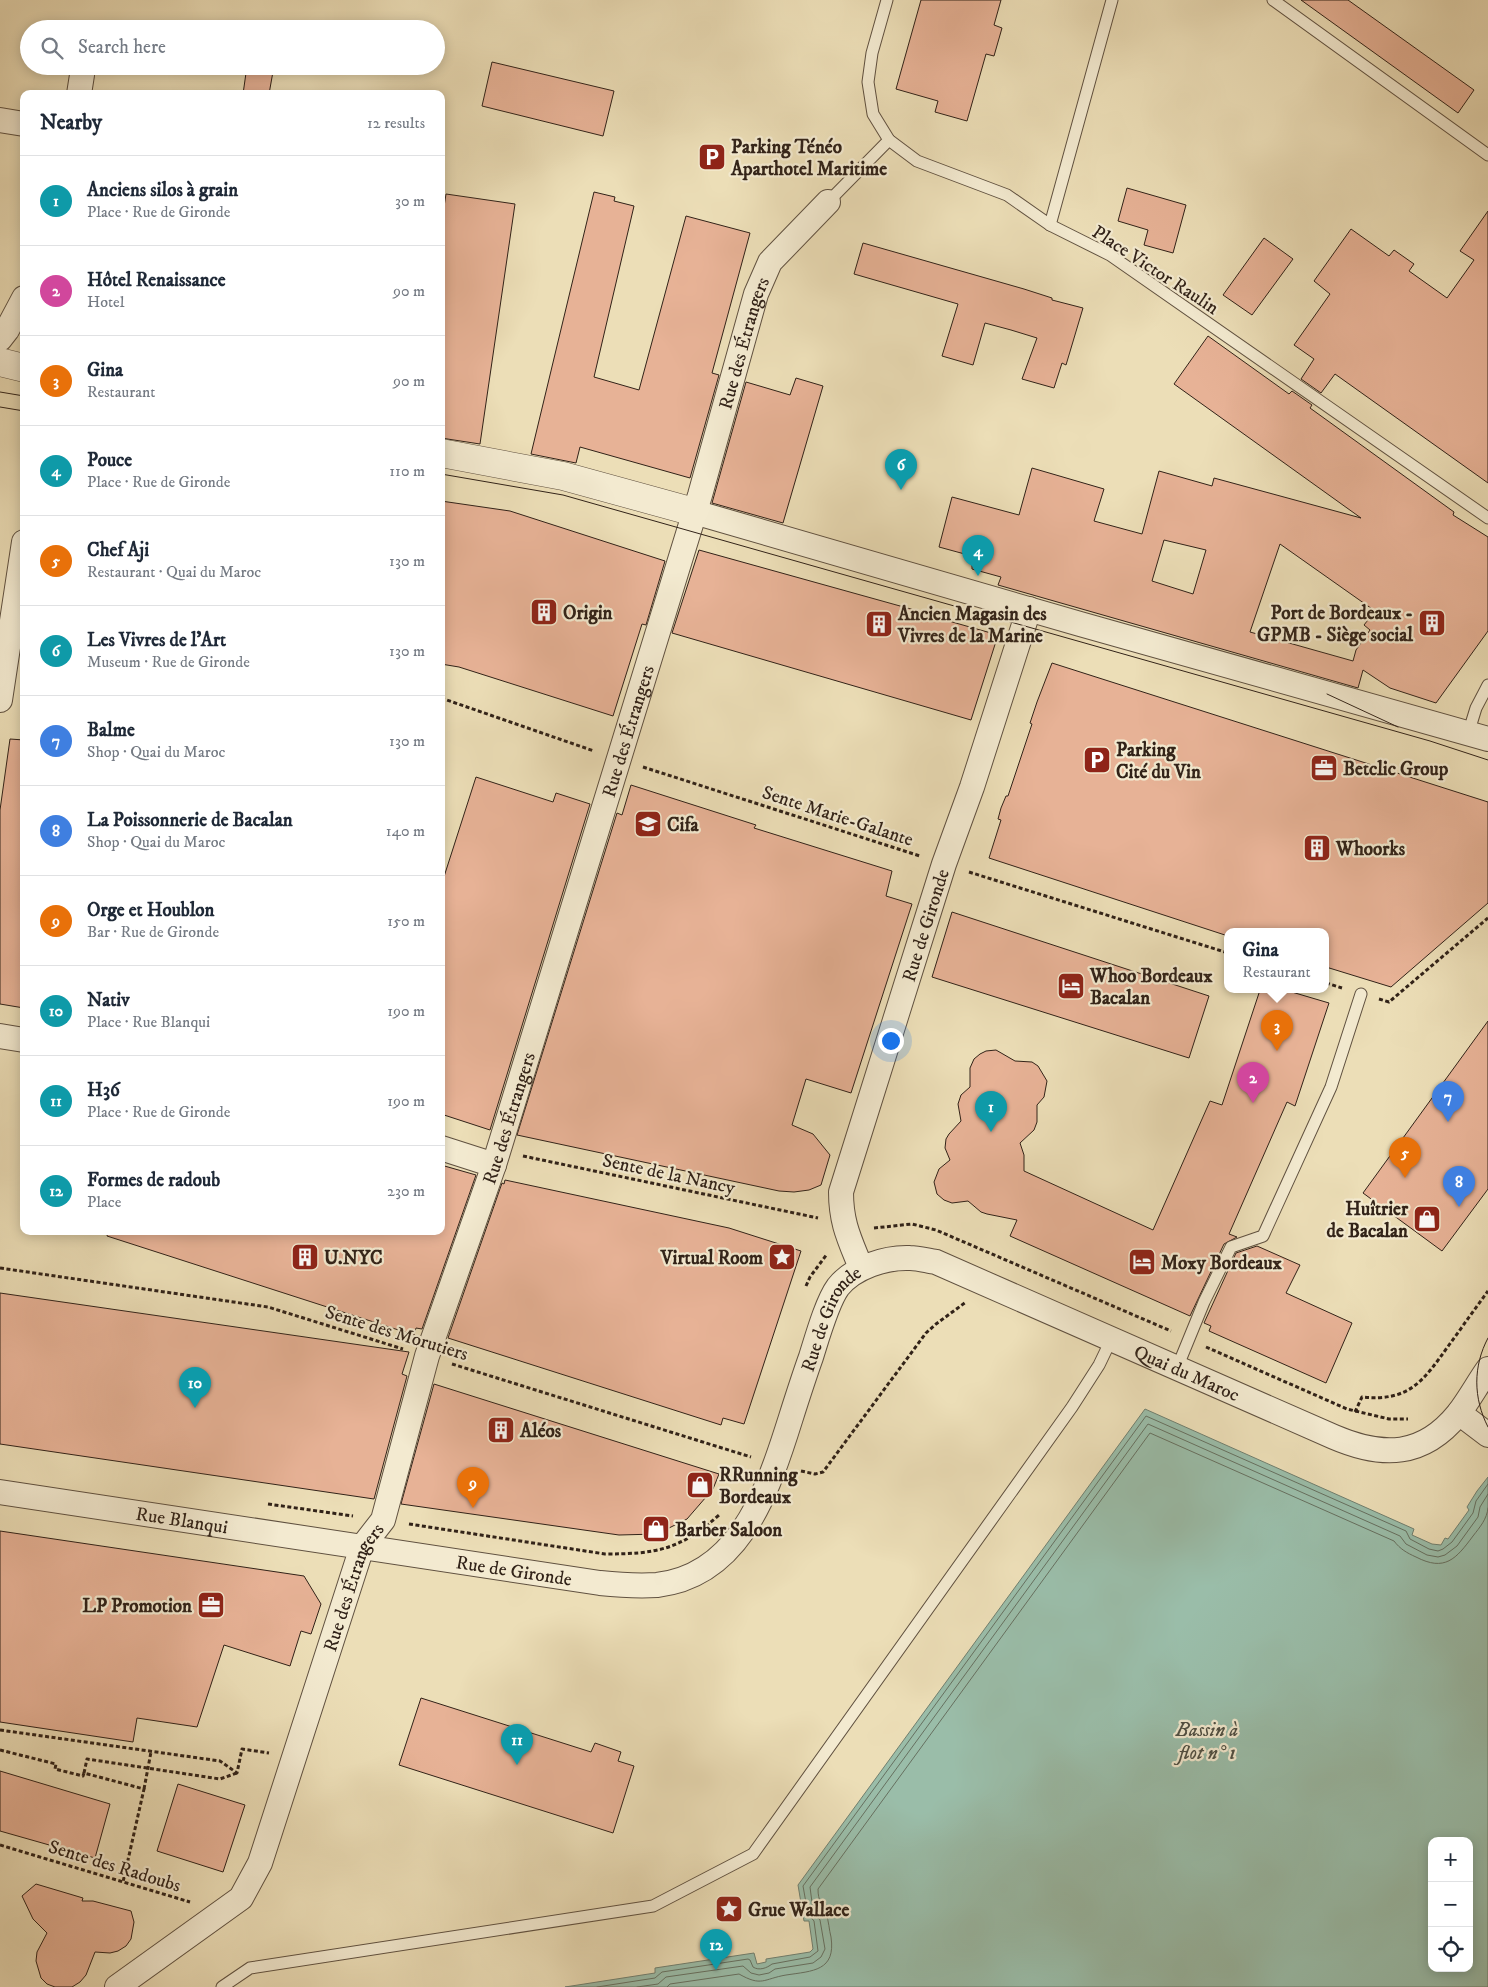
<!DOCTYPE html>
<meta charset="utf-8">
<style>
:root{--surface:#fff;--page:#f2f2f3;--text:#1f2937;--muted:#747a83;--line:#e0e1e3;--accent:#8f2418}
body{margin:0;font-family:"IM FELL DW Pica",serif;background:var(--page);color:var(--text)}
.controls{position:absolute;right:15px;bottom:15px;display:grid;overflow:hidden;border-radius:10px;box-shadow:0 2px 12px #0003}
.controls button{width:45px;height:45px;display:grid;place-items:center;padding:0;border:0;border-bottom:1px solid var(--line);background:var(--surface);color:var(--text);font:25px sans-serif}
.you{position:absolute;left:890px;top:1040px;width:18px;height:18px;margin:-12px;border:4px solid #fff;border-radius:50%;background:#1a73e8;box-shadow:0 0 0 8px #1a73e833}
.badge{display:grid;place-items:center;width:32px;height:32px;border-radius:50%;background:var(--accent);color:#fff;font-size:16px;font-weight:700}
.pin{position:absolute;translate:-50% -41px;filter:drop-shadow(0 1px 2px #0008)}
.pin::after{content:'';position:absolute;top:26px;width:18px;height:15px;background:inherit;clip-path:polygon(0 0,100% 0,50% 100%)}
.popup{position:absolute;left:1224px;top:928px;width:105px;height:65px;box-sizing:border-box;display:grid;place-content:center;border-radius:10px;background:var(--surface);filter:drop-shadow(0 1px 4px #0005);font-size:16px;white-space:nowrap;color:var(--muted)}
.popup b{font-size:19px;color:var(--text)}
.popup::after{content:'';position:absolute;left:50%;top:100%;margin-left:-10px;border:10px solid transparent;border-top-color:var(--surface)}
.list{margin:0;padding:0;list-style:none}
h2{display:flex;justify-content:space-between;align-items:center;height:65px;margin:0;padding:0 20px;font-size:21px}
h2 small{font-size:16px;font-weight:400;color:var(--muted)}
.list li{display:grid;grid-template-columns:32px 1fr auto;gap:15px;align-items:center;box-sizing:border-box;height:90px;padding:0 20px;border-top:1px solid var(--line)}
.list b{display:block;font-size:19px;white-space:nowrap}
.list p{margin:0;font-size:16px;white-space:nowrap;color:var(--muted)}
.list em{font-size:16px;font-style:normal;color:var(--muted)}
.icon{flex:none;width:28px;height:28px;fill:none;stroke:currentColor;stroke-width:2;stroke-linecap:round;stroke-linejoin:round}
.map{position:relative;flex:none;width:1488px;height:1987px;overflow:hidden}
.search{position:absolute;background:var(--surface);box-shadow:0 2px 12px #0003;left:20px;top:20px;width:425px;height:55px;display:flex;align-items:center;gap:12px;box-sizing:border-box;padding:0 18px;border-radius:28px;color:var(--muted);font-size:19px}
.panel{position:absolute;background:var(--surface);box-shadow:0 2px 12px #0003;left:20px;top:90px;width:425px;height:1145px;border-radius:10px}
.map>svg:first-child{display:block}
.water{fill:#9abda9;stroke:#707f6f;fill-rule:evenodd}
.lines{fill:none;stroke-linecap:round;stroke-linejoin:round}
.shore{stroke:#667060;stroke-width:1}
.building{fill:#e7b296;stroke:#312218;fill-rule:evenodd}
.service-casing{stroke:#605140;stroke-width:13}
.minor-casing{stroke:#605140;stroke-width:26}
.tertiary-casing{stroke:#605140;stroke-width:29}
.path{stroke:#312218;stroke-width:3;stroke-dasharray:4 2.5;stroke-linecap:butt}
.service{stroke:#f3ead0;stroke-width:11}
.minor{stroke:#f3ead0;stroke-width:24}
.tertiary{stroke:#f3ead0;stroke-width:28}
.tram{stroke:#312218;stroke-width:1}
.labels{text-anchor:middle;stroke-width:4.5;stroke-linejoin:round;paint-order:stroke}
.poi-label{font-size:19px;font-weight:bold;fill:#312218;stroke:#f3ead0;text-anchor:start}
.street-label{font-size:19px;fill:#312218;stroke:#f3ead0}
.water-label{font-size:20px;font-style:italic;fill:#505044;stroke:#f3ead0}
</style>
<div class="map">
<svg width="1488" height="1987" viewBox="0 0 1488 1987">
<rect width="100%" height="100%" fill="#ecdeb7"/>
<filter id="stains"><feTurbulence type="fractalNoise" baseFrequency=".004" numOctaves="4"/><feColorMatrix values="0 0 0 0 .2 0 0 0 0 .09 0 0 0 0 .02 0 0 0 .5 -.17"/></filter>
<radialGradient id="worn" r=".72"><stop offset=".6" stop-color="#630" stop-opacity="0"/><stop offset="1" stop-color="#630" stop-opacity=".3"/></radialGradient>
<path class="water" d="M1145,1409l269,120 -2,6 20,9 9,1 4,-7 3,1 21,-29 -2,-3 10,-16 11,-14v510h-923l90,-14v-5l99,-15 3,11 9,-2v-3l44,-7 3,-3 -4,-28h-5l-6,-36zM1432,1841h37v127h-37z"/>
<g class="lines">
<g class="shore">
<path d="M597,1987l58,-9 7,-6 86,-13 2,1 3,7c6,4 14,1 19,-3l38,-7 8,-6 -4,-30 -6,-7 -5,-28 343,-470 260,115 4,8 19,10 9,2 5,-2 9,-7 21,-29 3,-12 12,-17"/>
<polyline points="637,1987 658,1984 666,1977 743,1966 751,1973 759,1975 769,1973 775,1969 813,1963 821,1957 825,1949 820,1920 813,1910 810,1887 1148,1424 1400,1536 1406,1544 1427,1555 1438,1557 1445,1555 1457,1546 1478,1517 1480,1507 1488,1494"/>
<path d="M667,1987l3,-3 69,-10c23,13 24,5 47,1 27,-4 50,-4 45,-38 -2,-7 -2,-16 -5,-23 -4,-10 -8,-13 -8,-25l332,-456 244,108c6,8 13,12 22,16 29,15 40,2 57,-21 7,-9 14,-17 15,-28"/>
</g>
</g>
<g class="building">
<polygon points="921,0 1001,0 994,25 1002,28 994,56 986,54 967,121 935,112 938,101 896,89"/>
<polygon points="1301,0 1348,0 1474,90 1458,113"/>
<polygon points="492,62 614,91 603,136 482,106"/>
<polygon points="247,66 274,66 269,94 243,94"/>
<polygon points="1127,188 1186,205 1173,253 1144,245 1148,230 1118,221"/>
<polygon points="594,192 615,197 614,201 634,206 594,377 639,390 686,216 750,233 712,373 719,375 690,478 580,447 576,463 531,454"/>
<polygon points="446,194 515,204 480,444 441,438 441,226"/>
<polygon points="1488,211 1488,483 1335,374 1321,393 1301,379 1314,359 1294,345 1330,294 1314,281 1351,229 1389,256 1394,250 1414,264 1409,271 1447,298 1474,260 1460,251"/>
<polygon points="1264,238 1293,259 1252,315 1223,295"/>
<polygon points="863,243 1024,289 1052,298 1052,300 1083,308 1066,365 1062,363 1054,388 1022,379 1037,338 1011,330 985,323 973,365 942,356 958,304 854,274"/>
<path d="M1208,336l81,58 3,-3 20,14 -2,3 144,104 -1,3 35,22v94l-52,72 -46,-15 -27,-18 -5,18 -360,-103 3,-8 -29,-8v-13l-33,-9 13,-50 67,18 13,-47 72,21 -10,32 48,13 17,-63 53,15 2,-8 147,40 -187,-134zM1164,540l42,10 -13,44 -41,-13zM1280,544l95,67 -11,14 6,5 -14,20 -3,11 -103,-29z"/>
<polygon points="796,378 823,386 783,523 712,503 746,382 790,395"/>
<polygon points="441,501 510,511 665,561 646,625 642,624 613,716 459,667 441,664"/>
<polygon points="699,550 918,611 917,612 998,635 971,720 672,633"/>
<polygon points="1052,663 1488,802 1488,903 1391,987 1326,967 1326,932 1228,932 1228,936 989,858 1001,820 998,819 1001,808 1006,796 1008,796 1032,724 1030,723 1037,702"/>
<polygon points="10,739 24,740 24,1008 0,1004 0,810"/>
<polygon points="476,777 553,802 556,793 590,804 490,1130 441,1114 441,886"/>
<polygon points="631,785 756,825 754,828 892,871 886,896 912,904 851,1093 806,1079 792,1125 813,1134 830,1155 821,1185 809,1190 794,1192 779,1191 517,1135 617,813 622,815"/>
<polygon points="952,912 1209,996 1189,1058 932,977"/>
<polygon points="1260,990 1285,990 1329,1003 1295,1106 1287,1102 1229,1234 1237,1237 1224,1244 1190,1316 1010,1236 1017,1220 987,1214 981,1212 968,1201 952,1203 944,1200 937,1194 934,1182 939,1169 950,1160 945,1148 946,1139 949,1134 961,1121 958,1104 961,1095 970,1087 970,1068 974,1059 980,1054 986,1051 996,1050 1015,1061 1032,1062 1038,1066 1047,1081 1044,1097 1037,1105 1037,1122 1034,1130 1020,1143 1024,1155 1024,1171 1153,1230 1210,1101 1222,1105"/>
<polygon points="1488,1021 1488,1189 1442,1251 1363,1193"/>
<polygon points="441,1165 476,1175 422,1329 416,1328 414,1335 107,1236 108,1231 441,1231"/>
<polygon points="505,1180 729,1228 801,1251 744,1424 723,1418 721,1425 448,1338 502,1183 504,1184"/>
<polygon points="1257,1246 1300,1265 1286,1293 1352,1323 1326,1383 1209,1331 1211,1326 1204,1323 1236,1253"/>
<polygon points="0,1293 409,1352 402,1374 407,1376 374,1499 0,1444"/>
<polygon points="434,1384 719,1474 713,1489 687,1519 657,1534 619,1535 401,1504"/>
<polygon points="0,1531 304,1576 321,1604 311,1634 301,1631 290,1666 224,1645 197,1727 137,1718 133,1742 0,1722"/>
<polygon points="421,1698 591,1752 595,1743 621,1752 618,1761 634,1766 613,1833 399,1765"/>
<polygon points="0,1771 110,1804 95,1858 0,1831"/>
<polygon points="178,1784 245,1805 223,1872 157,1851"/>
<polygon points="36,1884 83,1898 82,1901 93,1901 131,1911 134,1922 131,1939 126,1946 118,1951 110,1953 95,1952 86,1975 80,1982 72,1987 55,1987 47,1984 41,1978 36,1961 37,1952 47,1933 33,1919 22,1896"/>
</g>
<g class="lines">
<g class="service-casing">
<g id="service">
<polyline points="887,0 872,53 868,82 873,114 889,140 917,161 1007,195 1050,225 1110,255 1488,518"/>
<polyline points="1273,0 1488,155"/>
<polyline points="828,202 889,140"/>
<polyline points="1050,225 1112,0"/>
<polyline points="1468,734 1476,708 1488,685"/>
<polyline points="1177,1368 1204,1302 1231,1247 1263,1236 1331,1087 1361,994"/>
<polyline points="222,1987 250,1968 653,1906 753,1854 1072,1407 1099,1365 1111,1340"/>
</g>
</g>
<g class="minor-casing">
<g id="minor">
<polyline points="79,94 82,75"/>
<polyline points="0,120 24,124"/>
<polyline points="0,339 7,330 24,298"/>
<polyline points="694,512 1080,624 1488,739"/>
<polyline points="0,700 24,542"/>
<polyline points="0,1036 24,1040"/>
<polyline points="441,1148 494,1165"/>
<path id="s1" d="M861,1268c-11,-28 -20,-44 -20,-76l103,-328 28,-77 57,-178"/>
<polyline points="1459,1413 1488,1435"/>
<path id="s2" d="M0,1492l600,91c19,2 38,3 57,2 79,-9 108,-87 129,-152 8,-25 16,-51 25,-76 6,-19 16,-55 27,-70 16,-20 48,-30 72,-29 9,0 18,3 26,4l398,175c49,21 89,20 124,-23 11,-14 20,-31 30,-45"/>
<path id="s3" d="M117,1987l124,-89 19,-35 102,-316 21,-27 44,-164 67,-191 206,-670 56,-201 14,-32 58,-60"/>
</g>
</g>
<g class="tertiary-casing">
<g id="tertiary">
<polyline points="0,362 24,368"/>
<polyline points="441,453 563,476 694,512"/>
</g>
</g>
<g class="path">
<polyline points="441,698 594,751"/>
<polyline points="643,767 920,856"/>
<polyline points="969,872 1228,953"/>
<polyline points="1326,983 1342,988"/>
<polyline points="1379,999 1389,1002 1488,918"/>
<polyline points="523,1156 818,1218"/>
<polyline points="874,1228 912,1224 936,1230 1171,1331"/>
<polyline points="0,1268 268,1307 403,1349"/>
<polyline points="806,1286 810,1277 827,1254"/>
<polyline points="1206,1347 1347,1409 1389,1419 1408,1419"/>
<polyline points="452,1364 751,1457"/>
<path d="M1355,1412l7,-15c48,5 62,-17 87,-52 13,-18 26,-36 39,-54"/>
<polyline points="801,1471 815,1474 823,1472 926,1333 936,1324 966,1302"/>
<polyline points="268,1504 353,1516"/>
<path d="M409,1524l196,30c51,0 75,-4 114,-39"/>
<polyline points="0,1730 220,1761 237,1773 242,1749 269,1753"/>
<polyline points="0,1750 56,1764 55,1769 83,1776 84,1773 144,1789 123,1882"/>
<polyline points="84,1773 87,1759 220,1779 237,1773"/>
<polyline points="144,1789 151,1752"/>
<polyline points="0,1845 190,1902"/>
</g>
<use href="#service" class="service"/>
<use href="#minor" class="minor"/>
<use href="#tertiary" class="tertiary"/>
<g class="tram">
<polyline points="0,392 24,396"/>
<polyline points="0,407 24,411"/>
<polyline points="441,474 563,495 1430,741 1488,760"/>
<polyline points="1327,694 1398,727"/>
<path d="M1488,1338c-15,28 -15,60 0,89"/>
</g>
</g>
<defs>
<g id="parking-square" transform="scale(1.4375)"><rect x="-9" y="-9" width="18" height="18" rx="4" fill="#8f2418" stroke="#f3ead0"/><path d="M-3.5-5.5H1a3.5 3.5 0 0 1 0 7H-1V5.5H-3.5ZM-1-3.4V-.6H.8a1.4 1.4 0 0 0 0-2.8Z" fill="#fff"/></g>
<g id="building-square" transform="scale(1.4375)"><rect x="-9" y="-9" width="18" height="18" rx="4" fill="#8f2418" stroke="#f3ead0"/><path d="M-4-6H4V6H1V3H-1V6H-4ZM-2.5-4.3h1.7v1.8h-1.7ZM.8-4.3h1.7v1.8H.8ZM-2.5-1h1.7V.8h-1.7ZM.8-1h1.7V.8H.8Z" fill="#fff"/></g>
<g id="office-square" transform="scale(1.4375)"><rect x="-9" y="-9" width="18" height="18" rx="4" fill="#8f2418" stroke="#f3ead0"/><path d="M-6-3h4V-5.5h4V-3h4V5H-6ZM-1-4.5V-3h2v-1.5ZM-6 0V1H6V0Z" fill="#fff"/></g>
<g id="university-square" transform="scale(1.4375)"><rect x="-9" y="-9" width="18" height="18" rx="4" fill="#8f2418" stroke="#f3ead0"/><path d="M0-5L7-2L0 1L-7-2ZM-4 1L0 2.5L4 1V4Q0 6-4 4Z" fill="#fff"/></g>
<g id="hotel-square" transform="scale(1.4375)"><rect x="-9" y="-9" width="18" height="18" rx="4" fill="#8f2418" stroke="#f3ead0"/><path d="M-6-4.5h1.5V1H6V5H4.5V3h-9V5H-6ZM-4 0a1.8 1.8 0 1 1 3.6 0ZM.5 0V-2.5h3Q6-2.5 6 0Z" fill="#fff"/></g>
<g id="shop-square" transform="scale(1.4375)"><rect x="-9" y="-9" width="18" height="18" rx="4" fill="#8f2418" stroke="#f3ead0"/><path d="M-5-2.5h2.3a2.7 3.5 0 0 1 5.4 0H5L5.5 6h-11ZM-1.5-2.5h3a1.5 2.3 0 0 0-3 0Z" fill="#fff"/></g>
<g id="sight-square" transform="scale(1.4375)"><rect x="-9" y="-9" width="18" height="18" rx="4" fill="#8f2418" stroke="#f3ead0"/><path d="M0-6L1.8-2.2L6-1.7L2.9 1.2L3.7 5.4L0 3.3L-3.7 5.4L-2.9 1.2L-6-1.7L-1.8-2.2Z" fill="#fff"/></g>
</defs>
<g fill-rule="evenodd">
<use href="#parking-square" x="712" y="157"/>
<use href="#building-square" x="544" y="612"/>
<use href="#building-square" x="1432" y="623"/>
<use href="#building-square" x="879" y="624"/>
<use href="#parking-square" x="1097" y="760"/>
<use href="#office-square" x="1324" y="768"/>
<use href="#university-square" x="648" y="824"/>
<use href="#building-square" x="1317" y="848"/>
<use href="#hotel-square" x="1071" y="986"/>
<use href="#shop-square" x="1427" y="1219"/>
<use href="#building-square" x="305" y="1257"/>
<use href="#sight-square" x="782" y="1257"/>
<use href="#hotel-square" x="1142" y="1262"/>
<use href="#building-square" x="501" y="1430"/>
<use href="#shop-square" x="700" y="1485"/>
<use href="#shop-square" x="656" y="1529"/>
<use href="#office-square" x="211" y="1605"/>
<use href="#sight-square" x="729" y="1909"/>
</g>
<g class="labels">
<g class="poi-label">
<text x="731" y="153">Parking Ténéo<tspan x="731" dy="22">Aparthotel Maritime</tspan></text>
<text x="563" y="619">Origin</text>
<text x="1413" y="619" text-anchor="end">Port de Bordeaux -<tspan x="1413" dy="22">GPMB - Siège social</tspan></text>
<text x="898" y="620">Ancien Magasin des<tspan x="898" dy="22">Vivres de la Marine</tspan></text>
<text x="1116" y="756">Parking<tspan x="1116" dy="22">Cité du Vin</tspan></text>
<text x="1343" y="775">Betclic Group</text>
<text x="667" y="831">Cifa</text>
<text x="1336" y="855">Whoorks</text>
<text x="1090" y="982">Whoo Bordeaux<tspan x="1090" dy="22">Bacalan</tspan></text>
<text x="1408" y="1215" text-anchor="end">Huîtrier<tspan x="1408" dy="22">de Bacalan</tspan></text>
<text x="324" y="1264">U.NYC</text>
<text x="763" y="1264" text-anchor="end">Virtual Room</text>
<text x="1161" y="1269">Moxy Bordeaux</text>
<text x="520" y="1437">Aléos</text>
<text x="719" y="1481">RRunning<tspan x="719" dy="22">Bordeaux</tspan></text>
<text x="675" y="1536">Barber Saloon</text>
<text x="192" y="1612" text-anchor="end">LP Promotion</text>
<text x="748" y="1916">Grue Wallace</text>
</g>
<g class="street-label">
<text transform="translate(1156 269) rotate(33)" y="7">Place Victor Raulin</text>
<text dy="7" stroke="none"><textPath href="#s3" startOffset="1790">Rue des Étrangers</textPath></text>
<text dy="7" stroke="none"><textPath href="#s3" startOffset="1385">Rue des Étrangers</textPath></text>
<text transform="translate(838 815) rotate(18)" y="7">Sente Marie-Galante</text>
<text dy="7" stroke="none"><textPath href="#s1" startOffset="359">Rue de Gironde</textPath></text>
<text dy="7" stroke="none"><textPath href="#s3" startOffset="980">Rue des Étrangers</textPath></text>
<text transform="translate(669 1173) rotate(12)" y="7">Sente de la Nancy</text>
<text dy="7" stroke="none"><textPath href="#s2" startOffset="1000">Rue de Gironde</textPath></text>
<text transform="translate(397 1332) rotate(17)" y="7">Sente des Morutiers</text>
<text dy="7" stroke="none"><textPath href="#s2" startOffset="1412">Quai du Maroc</textPath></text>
<text dy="7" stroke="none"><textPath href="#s2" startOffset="184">Rue Blanqui</textPath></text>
<text dy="7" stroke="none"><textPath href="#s2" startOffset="520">Rue de Gironde</textPath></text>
<text dy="7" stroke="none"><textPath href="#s3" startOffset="484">Rue des Étrangers</textPath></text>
<text transform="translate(115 1865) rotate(17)" y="7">Sente des Radoubs</text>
</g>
<g class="water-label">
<text x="1207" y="1736">Bassin à<tspan x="1207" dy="23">flot n° 1</tspan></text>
</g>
</g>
<rect width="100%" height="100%" filter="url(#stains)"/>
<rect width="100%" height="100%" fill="url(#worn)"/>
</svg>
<div class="controls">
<button>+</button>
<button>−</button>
<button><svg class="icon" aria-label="locate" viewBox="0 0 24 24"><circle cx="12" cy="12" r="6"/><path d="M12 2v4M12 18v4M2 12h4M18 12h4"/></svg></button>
</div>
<div class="you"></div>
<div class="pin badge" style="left:991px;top:1132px;background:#0f9aa8">1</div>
<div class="pin badge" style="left:1253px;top:1103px;background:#d1479c">2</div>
<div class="pin badge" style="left:1277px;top:1051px;background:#e8710a">3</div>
<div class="popup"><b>Gina</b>Restaurant</div>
<div class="pin badge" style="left:978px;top:576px;background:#0f9aa8">4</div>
<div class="pin badge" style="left:1405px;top:1178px;background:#e8710a">5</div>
<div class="pin badge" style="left:901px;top:490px;background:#0f9aa8">6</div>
<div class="pin badge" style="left:1448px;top:1122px;background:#3f7fe0">7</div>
<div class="pin badge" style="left:1459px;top:1207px;background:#3f7fe0">8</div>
<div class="pin badge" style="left:473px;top:1508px;background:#e8710a">9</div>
<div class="pin badge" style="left:195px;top:1408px;background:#0f9aa8">10</div>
<div class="pin badge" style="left:517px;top:1765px;background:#0f9aa8">11</div>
<div class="pin badge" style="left:716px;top:1970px;background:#0f9aa8">12</div>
<div class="search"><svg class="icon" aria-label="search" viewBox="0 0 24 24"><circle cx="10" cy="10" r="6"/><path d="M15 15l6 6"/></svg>Search here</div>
<section class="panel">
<h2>Nearby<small>12 results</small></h2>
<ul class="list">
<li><span class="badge" style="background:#0f9aa8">1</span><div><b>Anciens silos à grain</b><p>Place · Rue de Gironde</p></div><em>30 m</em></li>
<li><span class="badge" style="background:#d1479c">2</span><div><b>Hôtel Renaissance</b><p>Hotel</p></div><em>90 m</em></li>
<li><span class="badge" style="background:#e8710a">3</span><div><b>Gina</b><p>Restaurant</p></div><em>90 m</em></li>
<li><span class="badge" style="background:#0f9aa8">4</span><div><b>Pouce</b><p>Place · Rue de Gironde</p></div><em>110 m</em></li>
<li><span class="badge" style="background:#e8710a">5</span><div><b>Chef Aji</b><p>Restaurant · Quai du Maroc</p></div><em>130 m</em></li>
<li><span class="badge" style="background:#0f9aa8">6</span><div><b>Les Vivres de l'Art</b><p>Museum · Rue de Gironde</p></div><em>130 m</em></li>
<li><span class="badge" style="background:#3f7fe0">7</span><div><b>Balme</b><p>Shop · Quai du Maroc</p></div><em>130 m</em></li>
<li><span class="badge" style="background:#3f7fe0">8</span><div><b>La Poissonnerie de Bacalan</b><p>Shop · Quai du Maroc</p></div><em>140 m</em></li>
<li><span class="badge" style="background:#e8710a">9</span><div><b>Orge et Houblon</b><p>Bar · Rue de Gironde</p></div><em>150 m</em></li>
<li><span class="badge" style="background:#0f9aa8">10</span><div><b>Nativ</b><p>Place · Rue Blanqui</p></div><em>190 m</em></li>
<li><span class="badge" style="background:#0f9aa8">11</span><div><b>H36</b><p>Place · Rue de Gironde</p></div><em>190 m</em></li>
<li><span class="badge" style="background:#0f9aa8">12</span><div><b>Formes de radoub</b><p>Place</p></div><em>230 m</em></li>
</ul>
</section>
</div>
